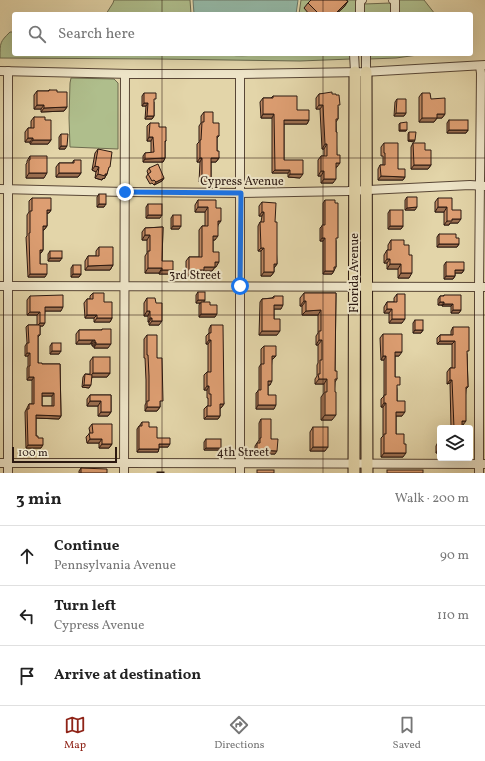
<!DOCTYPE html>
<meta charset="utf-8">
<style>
:root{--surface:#fff;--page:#f2f2f2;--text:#222;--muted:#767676;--line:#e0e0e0;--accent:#8f2418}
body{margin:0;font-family:Vollkorn,serif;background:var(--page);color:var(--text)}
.controls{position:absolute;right:12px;bottom:12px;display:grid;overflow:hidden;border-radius:4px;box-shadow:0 4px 16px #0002}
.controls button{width:36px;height:36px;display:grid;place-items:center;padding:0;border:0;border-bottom:1px solid var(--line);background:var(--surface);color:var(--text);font:20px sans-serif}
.scale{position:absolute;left:12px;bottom:10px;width:105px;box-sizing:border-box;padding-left:4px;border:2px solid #2b1810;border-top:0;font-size:11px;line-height:14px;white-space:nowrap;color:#2b1810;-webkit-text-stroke:3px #ede4c7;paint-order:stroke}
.stop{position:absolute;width:12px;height:12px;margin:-9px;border:3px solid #1a73e8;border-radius:50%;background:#fff}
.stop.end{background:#1a73e8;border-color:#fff;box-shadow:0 1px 4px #0008}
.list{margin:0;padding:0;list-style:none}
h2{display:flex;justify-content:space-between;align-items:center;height:52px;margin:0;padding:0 16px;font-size:17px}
h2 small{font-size:13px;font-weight:400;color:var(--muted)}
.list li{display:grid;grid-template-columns:26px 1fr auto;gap:12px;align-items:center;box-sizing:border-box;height:60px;padding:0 16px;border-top:1px solid var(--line)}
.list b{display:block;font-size:15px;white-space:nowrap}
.list p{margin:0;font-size:13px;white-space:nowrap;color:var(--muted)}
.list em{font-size:13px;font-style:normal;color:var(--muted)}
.icon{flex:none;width:22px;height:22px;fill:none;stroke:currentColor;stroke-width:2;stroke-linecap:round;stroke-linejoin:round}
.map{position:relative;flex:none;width:485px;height:473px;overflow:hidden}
.search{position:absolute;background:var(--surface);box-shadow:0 4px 16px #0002;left:12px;right:12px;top:12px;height:44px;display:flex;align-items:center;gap:10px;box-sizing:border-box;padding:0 14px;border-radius:4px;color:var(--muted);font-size:15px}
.sheet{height:232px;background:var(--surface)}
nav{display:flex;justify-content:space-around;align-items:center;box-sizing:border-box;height:56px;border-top:1px solid var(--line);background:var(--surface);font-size:11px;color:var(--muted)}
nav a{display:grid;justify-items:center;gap:2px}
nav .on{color:var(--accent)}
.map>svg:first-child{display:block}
.green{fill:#afbe8c;stroke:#6d6b4e}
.water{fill:#95b9a7;stroke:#6b796b}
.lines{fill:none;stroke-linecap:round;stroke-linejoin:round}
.minor-casing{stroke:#594736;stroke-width:10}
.major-casing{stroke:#2b1810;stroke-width:13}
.minor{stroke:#ede4c7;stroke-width:8}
.major{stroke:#e3d5a9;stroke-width:11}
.wall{fill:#be8862;stroke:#2b1810;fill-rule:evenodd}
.shaded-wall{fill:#9b6f50;stroke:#2b1810}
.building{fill:#dd9e72;stroke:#2b1810;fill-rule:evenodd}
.route{stroke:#1a73e8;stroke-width:5}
.grid{fill:none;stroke:#2b1810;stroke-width:1;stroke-opacity:0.55}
.labels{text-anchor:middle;stroke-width:4;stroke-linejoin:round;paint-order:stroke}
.street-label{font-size:12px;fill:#2b1810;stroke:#ede4c7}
</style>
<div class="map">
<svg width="485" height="473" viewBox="0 0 485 473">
<rect width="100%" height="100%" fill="#e3d5a9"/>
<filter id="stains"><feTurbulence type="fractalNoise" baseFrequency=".005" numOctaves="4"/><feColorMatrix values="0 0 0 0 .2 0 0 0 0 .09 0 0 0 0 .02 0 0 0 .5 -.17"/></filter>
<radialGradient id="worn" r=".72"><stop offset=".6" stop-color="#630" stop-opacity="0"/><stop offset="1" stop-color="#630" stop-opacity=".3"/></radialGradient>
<g class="green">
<polygon points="114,0 190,0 191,14 106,14 113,3"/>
<polygon points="301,0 358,0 357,14 299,14"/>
<polygon points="398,0 424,0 435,14 399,14"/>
<polygon points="391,3 392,14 364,14 364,4"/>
<path d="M10,32h4v22h210c16,4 33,0 49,0 26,-1 52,0 78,0v5l-51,2 -144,-2 -156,-1c0,-16 0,-16 10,-26z"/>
<polygon points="369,54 425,54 396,58 369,59"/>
<polygon points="71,78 114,79 118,83 118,149 70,147 69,118 70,83"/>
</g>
<polygon class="water" points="193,0 298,0 296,14 194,14"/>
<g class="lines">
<g class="minor-casing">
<g id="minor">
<polyline points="393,0 395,1 395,14"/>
<polyline points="360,14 360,2 362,0"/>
<polyline points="354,54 355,72"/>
<polyline points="366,54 366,72"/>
<polyline points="0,71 131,74 240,74 363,72 485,65"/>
<polyline points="0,189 125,192 241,193 348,191 470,185 485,186"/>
<polyline points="0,286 485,287"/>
<polyline points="0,463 124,463 485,464"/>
<polyline points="8,473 8,71"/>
<polyline points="124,473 125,74"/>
<polyline points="240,473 240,74"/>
<polyline points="479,473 479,287 481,73 480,66"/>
</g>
</g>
<g class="major-casing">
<g id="major">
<polyline points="366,72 367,473"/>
<polyline points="354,473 355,72"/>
</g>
</g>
<use href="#minor" class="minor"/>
<use href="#major" class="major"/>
</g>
<g class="wall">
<polygon points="348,1 344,7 336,14 309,14 304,8 308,3"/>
<polygon points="49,90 57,92 67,107 64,111 41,112 41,109 34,109 34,95 37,91 48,91"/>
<polygon points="144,93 154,102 154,116 152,119 145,119 146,106 142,106 142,96"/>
<polygon points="422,93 445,114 442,118 437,118 434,122 419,122 419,97"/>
<polygon points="319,94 332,94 338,107 338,119 336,122 337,167 336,167 333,183 321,183 321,176 318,176 318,160 321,156 324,156 324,149 322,149 320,109 316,109 316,98"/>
<polygon points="273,96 297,110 309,120 307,124 284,124 284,160 300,178 288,177 288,173 272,173 272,118 261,118 260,102 263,98 271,98"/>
<polygon points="397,99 406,113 404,116 394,116 395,102"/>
<polygon points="204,112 213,123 219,136 217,138 217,151 219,158 216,162 211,162 211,178 208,182 199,182 200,162 197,162 197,144 199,142 199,126 201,123 201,116"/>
<polygon points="34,117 45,120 51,140 48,144 30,144 30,142 25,142 25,132 28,128 31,128 31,121"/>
<polygon points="449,120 468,130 466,133 447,133 447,123"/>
<polygon points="150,123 159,127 166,141 165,142 165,158 163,162 143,162 143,156 145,153 151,153 151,141 147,141 147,126"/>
<polygon points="400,123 406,131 399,131 399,124"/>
<polygon points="409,132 414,142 408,141 408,134"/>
<polygon points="61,134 65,149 59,149 59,137"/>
<polygon points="384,143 398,169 405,177 403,180 378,180 378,169 380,165 383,165 383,156 381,156 381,147"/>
<polygon points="413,143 425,150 431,165 428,169 411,169 411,147"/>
<polygon points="98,149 108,169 107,174 104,179 103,178 102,180 95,178 96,172 92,170 95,153"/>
<polygon points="30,156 44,178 26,178 26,164 27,163 27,161"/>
<polygon points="74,160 81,173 78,177 56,177 56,167 59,163 72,163"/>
<polygon points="149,168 164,178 162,181 154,185 152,183 150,184 146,177 148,174 147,171"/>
<polygon points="99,194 104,207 97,207 97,197"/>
<polygon points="407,197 415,210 405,210 405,200"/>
<polygon points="32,198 51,210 49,213 47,213 47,226 44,230 43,230 43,250 41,253 40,253 40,264 45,277 28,277 26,237 27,236 27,215 29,212 29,201"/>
<polygon points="438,198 452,210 458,223 450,223 449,225 444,225 444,212 435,212 435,202"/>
<polygon points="198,200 216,208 218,225 215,240 213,240 213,252 216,267 215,267 212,271 203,271 201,274 195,274 194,276 186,276 186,261 189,257 199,257 199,230 202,226 205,226 205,212 195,212 195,205"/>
<polygon points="325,200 336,241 336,267 332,274 323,274 323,241 320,241 320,228 323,225 323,203"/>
<polygon points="262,202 275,222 277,264 274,268 274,272 271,276 261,276 261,251 258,251 258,226 260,222 261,222 262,216 259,216 259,206"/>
<polygon points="148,204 160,218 146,218 146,207"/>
<polygon points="390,210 403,226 401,229 388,229 388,213"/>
<polygon points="173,215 179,229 171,229 171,218"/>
<polygon points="163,227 162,261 170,274 159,274 159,273 145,273 145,256 147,253 147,240 142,240 142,232 145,228"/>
<polygon points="439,234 459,244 457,247 437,247 437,237"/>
<polygon points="391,240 404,245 409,278 398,278 398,269 387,269 387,263 384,263 384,255 387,250 388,250 388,245"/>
<polygon points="99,247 113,265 110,270 85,270 85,261 88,256 96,256 96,251"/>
<polygon points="50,251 60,261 48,261 48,254"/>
<polygon points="446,262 464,270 462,273 455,273 455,276 453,279 444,279 444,265"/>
<polygon points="73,265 81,274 79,277 71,277 71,268"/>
<polygon points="198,292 204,302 210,305 215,317 199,317 199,305 200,303 196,303 196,295"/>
<polygon points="93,293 104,302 112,318 110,322 94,322 94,318 85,318 84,303 87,299 90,299 90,296"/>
<polygon points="304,293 336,293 335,371 337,379 335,382 332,420 321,420 321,397 324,393 324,384 315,384 315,379 317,376 317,365 318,363 318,345 316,345 316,336 318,333 318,315 302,315 302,306 300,306 300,298"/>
<polygon points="397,294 402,323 389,323 389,313 384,313 384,307 387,302 394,302 394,298"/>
<polygon points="444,295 461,310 459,313 451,313 451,306 442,306 442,305 438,305 438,299 440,296 443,296"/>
<path d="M30,296l31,15h-16l-2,15h-3v9l-2,2v26l4,1h18l1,52 -2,3 -23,-1v18l2,2 3,10h-15l-1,-36 4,-8h3v-24h-5v-12l1,-2v-10h-3v-10l2,-3 -1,-16 2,-2h9v-10h-10v-15zM42,396h10v10h-10z"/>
<polygon points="274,296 281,309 274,309 274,319 277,335 259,335 260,302 262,299 272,298"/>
<polygon points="147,298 159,325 149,325 149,322 148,322 148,316 144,316 144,303"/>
<polygon points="415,320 423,330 421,333 413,333 413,323"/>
<polygon points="211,325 224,404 221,408 220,408 220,416 218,419 204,419 204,409 207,406 208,406 208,398 207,398 207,390 204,390 204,375 207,372 208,372 208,344 206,344 206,336 209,333 209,329"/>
<polygon points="453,327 467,354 468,387 466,389 463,425 462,425 462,428 451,428 450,383 447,384 447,372 450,368 452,368 452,344 437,344 437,338 440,335 451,335 451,331"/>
<polygon points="102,329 108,348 94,348 94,346 92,346 92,344 76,344 76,334 79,330 102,330"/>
<polygon points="383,334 399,356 395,356 395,377 397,389 397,401 402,416 396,416 396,434 403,457 381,457 381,438 383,436 383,407 381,407 381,399 384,396 384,360 381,360 380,338"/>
<polygon points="147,335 157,358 160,404 160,407 157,411 145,411 145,405 146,403 146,380 145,358 144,358 144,339"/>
<polygon points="52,343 59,354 50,354 50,346"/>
<polygon points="264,346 273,359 272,359 270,385 268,385 268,395 274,409 256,409 256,393 259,390 259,367 261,364 261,349"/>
<polygon points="93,357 110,373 107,377 92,377 89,388 82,387 83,377 85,374 90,374 90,361"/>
<polygon points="90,395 111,395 111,412 108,416 98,416 98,406 87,406 87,399"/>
<polygon points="261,419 271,439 275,454 255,454 255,446 259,440 259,423"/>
<polygon points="142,422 157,438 168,447 159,447 158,452 137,452 137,429 139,426 140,426 140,425"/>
<polygon points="92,424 112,444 109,448 99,448 99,443 87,443 86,437 90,433 89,428"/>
<polygon points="313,427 325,451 310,451 310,432"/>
<polygon points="440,436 440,453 436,453 436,446 438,442 440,442"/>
<polygon points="206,439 219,450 204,450 204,442"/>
<polygon points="81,468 107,473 79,473 79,471"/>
</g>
<g class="shaded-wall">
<polygon points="348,1 344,7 336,14 335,14"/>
<polygon points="144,103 148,103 146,106 142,106"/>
<polygon points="37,105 44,105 41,109 34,109"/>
<polygon points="319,105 323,105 320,109 316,109"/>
<polygon points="67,107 64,111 41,112 44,108"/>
<polygon points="396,113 406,113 404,116 394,116"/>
<polygon points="263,114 274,114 272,118 261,118"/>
<polygon points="437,114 445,114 442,118 437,118 434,122 419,122 422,118"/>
<polygon points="147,116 154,116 152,119 145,119"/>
<polygon points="284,120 309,120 307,124 281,124"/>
<polygon points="400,130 407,130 406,131 399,131"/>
<polygon points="449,130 468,130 466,133 447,133"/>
<polygon points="149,137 153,137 151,141 147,141"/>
<polygon points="28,138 33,138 30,142 25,142"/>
<polygon points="33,140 51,140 48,144 30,144"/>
<polygon points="409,140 415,140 414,142 408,141"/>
<polygon points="325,144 327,144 324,149 322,149"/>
<polygon points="61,146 67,146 65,149 59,149"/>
<polygon points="165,158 163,162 143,162 145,159"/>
<polygon points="200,158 202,158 200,162 197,162"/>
<polygon points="211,158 219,158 216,162 209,162"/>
<polygon points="336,163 340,163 337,167 333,167"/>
<polygon points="414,165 431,165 428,169 411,169"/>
<polygon points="95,166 99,167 96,172 92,170"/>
<polygon points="275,170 290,170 288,173 272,173"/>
<polygon points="321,171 324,171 321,176 318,176"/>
<polygon points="29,173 47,173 44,178 26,178"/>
<polygon points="59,173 81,173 78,177 56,177"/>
<polygon points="98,174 107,174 104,179 103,178 102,180 95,178"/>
<polygon points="290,174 303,174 300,178 288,177"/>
<polygon points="381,176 405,177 403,180 378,180"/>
<polygon points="164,178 162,181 154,185 156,182"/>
<polygon points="202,178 211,178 208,182 199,182"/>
<polygon points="324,179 336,179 333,183 321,183"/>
<polygon points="99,204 106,204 104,207 97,207"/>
<polygon points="198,207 208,207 205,212 195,212"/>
<polygon points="417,207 415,210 405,210 407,208"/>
<polygon points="438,207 447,207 444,212 435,212"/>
<polygon points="47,210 51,210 49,213 44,213"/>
<polygon points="262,212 264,212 262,216 259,216"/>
<polygon points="148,215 162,215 160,218 146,218"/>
<polygon points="452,219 461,219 458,223 450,223 449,225 444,225 447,221"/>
<polygon points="218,221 221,221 218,225 215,225"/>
<polygon points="43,226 47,226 44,230 41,230"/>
<polygon points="173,226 181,226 179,229 171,229"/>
<polygon points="390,226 403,226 401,229 388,229"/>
<polygon points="145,235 150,235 147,240 142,240"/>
<polygon points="213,236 218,236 215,240 210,240"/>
<polygon points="322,238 325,238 323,241 320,241"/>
<polygon points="439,244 459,244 457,247 437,247"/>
<polygon points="261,248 264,248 261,251 258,251"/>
<polygon points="40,250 43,250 41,253 37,253"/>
<polygon points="50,258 62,258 60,261 48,261"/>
<polygon points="387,259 390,259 387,263 384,263"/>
<polygon points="215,262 219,262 216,267 212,267"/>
<polygon points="274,264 277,264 274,268 271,268"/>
<polygon points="390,264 401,264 398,269 387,269"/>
<polygon points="113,265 110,270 85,270 88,266"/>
<polygon points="204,267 215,267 212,271 203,271 201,274 195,274 194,276 186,276 189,272 197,270"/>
<polygon points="148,268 162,268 159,273 145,273"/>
<polygon points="162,270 173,270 170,274 159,274"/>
<polygon points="455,270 464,270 462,273 453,273"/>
<polygon points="325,271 334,271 332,274 323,274"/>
<polygon points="264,272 274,272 271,276 261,276"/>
<polygon points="401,273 412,273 409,278 398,278"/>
<polygon points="30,274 47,274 45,277 28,277"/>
<polygon points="73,274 81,274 79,277 71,277"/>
<polygon points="446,276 455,276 453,279 444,279"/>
<polygon points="198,300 205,300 203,303 196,303"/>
<polygon points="304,301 306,301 302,306 300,306"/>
<polygon points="440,302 444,302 442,305 438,305"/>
<polygon points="444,304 453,304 451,306 442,306"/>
<polygon points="274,305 283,305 281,309 272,309"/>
<polygon points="45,307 63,307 61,311 43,311"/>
<polygon points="387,309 392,309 389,313 384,313"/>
<polygon points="321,310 318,315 302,315 306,311"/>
<polygon points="453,310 461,310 459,313 451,313"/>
<polygon points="147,311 150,311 148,316 144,316"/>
<polygon points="30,312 40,312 37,315 27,315"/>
<polygon points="201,314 217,314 215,317 199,317"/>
<polygon points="87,315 97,315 94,318 85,318"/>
<polygon points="97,318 112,318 110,322 94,322"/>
<polygon points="150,318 152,318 149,322 148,322"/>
<polygon points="392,319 405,319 402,323 389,323"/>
<polygon points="152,321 162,321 159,325 149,325"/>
<polygon points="40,323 45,323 43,326 37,326"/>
<polygon points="415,330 423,330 421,333 413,333"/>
<polygon points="262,331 280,331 277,335 259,335"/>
<polygon points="79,340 93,340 90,344 76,344"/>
<polygon points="93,340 95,340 92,344 91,344"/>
<polygon points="209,340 211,340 208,344 206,344"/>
<polygon points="319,340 322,340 318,345 316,345"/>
<polygon points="440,341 455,341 452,344 437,344"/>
<polygon points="95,342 96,342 94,346 92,346"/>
<polygon points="96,344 111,344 108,348 94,348"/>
<polygon points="52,351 61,351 59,354 50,354"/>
<polygon points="395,352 402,352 399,356 392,356"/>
<polygon points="27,353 30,353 28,356 25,356"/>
<polygon points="272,356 276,356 273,359 269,359"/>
<polygon points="383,356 386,356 384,360 381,360"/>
<polygon points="93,373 110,373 107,377 90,377"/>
<polygon points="29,377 34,377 32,380 27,380"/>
<polygon points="319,379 327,379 324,384 315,384"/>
<polygon points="450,380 452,380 450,383 447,384"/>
<polygon points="268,381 272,381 270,385 265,385"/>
<polygon points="84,385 91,385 89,388 82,387"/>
<polygon points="207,386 209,386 207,390 204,390"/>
<polygon points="42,393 54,393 52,396 40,396"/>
<polygon points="90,401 101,401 98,406 87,406"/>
<polygon points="384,403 386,403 383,407 381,407"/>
<polygon points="220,404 224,404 221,408 218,408"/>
<polygon points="258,405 276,405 274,409 256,409"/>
<polygon points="147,407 160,407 157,411 145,411"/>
<polygon points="101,412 111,412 108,416 98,416"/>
<polygon points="396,412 405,412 402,416 393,416"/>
<polygon points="36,415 61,416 59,419 34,418"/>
<polygon points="325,415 336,415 332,420 321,420"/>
<polygon points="207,416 220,416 218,419 204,419"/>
<polygon points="462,421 466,421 463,425 460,425"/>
<polygon points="90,439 102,439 99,443 87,443"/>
<polygon points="102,444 112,444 109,448 99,448"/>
<polygon points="159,444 170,444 168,447 158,447"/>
<polygon points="28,445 43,445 41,448 26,448"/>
<polygon points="313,447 328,447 325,451 310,451"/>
<polygon points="206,448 221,448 219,450 204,450"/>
<polygon points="139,449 159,449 158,452 137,452"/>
<polygon points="438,449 440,449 440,453 436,453"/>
<polygon points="257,450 277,451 275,454 255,454"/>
<polygon points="384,453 406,453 403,457 381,457"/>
</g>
<g class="building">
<polygon points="311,0 346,0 348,1 335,14 319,14 308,3"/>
<polygon points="49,90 57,90 57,92 67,92 67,107 44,108 44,105 37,105 37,91 49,91"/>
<polygon points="332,92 332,94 336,94 336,95 339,95 340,105 338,105 338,119 336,119 336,132 337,132 337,155 340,155 340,163 336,163 336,179 324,179 324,171 321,171 321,156 327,156 327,144 325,144 323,105 319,105 319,94"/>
<polygon points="144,93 156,93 156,99 154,99 154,116 147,116 148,103 144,103"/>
<polygon points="422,93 430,93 431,99 445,98 445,114 437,114 437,118 422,118"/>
<polygon points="273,96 297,96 297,110 309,110 309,120 284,120 284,160 303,160 303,174 290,174 290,170 275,170 274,114 263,114 263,98 273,98"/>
<polygon points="397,99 406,99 406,113 396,113"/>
<polygon points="204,112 213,112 213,123 219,123 219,136 217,136 217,151 219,151 219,158 211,158 211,178 202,178 202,158 200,158 200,140 201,140 202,122 204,122"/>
<polygon points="34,117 45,117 45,120 51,120 51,140 33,140 33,138 28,138 28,128 34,128"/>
<rect x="449" y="120" width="19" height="10"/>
<polygon points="407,122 407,130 400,130 400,123"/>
<polygon points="150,123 159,123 159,127 166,127 166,141 165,141 165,158 145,159 145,153 154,152 153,137 149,137"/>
<polygon points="409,132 416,132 415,140 409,140"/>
<polygon points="61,134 68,134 67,146 61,146"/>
<polygon points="384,143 398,143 398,169 405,169 405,177 381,176 380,165 385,165 385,153 384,153"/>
<polygon points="413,143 425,143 425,150 431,150 431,165 414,165"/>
<polygon points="98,149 112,152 110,167 109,167 107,174 105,174 105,176 98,174 99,167 95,166"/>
<polygon points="30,156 47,156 47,173 29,173 29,160 30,160"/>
<polygon points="74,160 81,160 81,173 59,173 59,163 74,163"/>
<polygon points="158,164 164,178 156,182 154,180 152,181 148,174 151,172 149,168"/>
<rect x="99" y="194" width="7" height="10"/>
<polygon points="407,197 417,197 417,207 407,208"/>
<polygon points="32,198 51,198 51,210 47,210 47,226 43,226 43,250 40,250 40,264 47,264 47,274 30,274 29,233 30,233 30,211 32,211"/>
<polygon points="438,198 452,198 452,210 461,210 461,219 452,219 452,221 447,221 447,207 438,207"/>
<polygon points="198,200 216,200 216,208 221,208 221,221 218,221 218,236 213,236 213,252 219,252 219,262 215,262 215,267 204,267 204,270 197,270 197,272 189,272 189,257 202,257 202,226 208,226 208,207 198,207"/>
<polygon points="325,200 335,200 335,203 338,203 338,238 336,238 336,267 334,267 334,271 325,271 325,238 322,238 322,225 325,225"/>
<polygon points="262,202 276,203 275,222 277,222 277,264 274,264 274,272 264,272 264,248 261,248 260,222 264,222 264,212 262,212"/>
<rect x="148" y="204" width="14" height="11"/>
<rect x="390" y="210" width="13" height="16"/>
<rect x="173" y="215" width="8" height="11"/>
<polygon points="163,227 162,261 173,261 173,270 162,270 162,268 148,268 148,251 150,251 150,235 145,235 145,228"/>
<polygon points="439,234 456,234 456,238 459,238 459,244 439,244"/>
<polygon points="391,240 404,240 404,245 409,245 409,255 412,255 412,273 401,273 401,264 390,264 390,259 387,259 387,250 391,250"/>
<polygon points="99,247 113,247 113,265 88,266 88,256 99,256"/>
<rect x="50" y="251" width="12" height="7"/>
<polygon points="446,262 464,262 464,270 455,270 455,276 446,276"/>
<rect x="73" y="265" width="8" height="9"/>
<rect x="198" y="292" width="7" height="8"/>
<polygon points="93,293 104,293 104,302 112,302 112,318 97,318 97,315 87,315 87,299 93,299"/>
<polygon points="304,293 336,293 335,371 337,371 337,379 335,379 335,392 336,392 336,415 325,415 325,392 327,392 327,379 319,379 318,374 320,374 320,360 322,360 322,340 319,340 319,331 321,331 321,310 306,311 306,301 304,301"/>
<polygon points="397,294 405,294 405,319 392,319 392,309 387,309 387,302 397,302"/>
<polygon points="63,295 63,307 45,307 45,323 40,323 40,312 30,312 30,296"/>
<polygon points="444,295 461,295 461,310 453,310 453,304 444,304 444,302 440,302 440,296 444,296"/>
<polygon points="274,296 283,296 283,305 274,305 274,319 280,319 280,331 262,331 262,299 274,298"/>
<polygon points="147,298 155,298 156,303 162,303 162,321 152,321 152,318 150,318 150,311 147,311"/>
<polygon points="201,302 210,302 210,305 217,305 217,314 201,314"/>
<rect x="415" y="320" width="8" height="10"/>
<path d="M28,325h12v10h-2v28h4v1h18l1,52 -25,-1v21h2v2h5v7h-15l-1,-36h2v-5h5v-27h-5v-11h1v-13h-3v-10h2zM42,393h12v13h-12z"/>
<polygon points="211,325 223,325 224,404 220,404 220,416 207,416 207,406 211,406 211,394 209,394 209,386 207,386 207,372 211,372 211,340 209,340 209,333 211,333"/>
<polygon points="453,327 469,327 469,351 467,351 468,387 466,387 466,421 462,421 462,428 446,428 454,428 452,380 450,380 450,368 455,368 455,341 440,341 440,335 453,335"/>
<polygon points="102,329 111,329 111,344 96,344 96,342 95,342 95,340 79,340 79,330 102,330"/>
<polygon points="383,334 402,334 402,352 395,352 395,377 400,377 400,385 397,385 397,401 405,401 405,412 396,412 396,434 404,434 404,444 406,444 406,453 384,453 384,434 386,434 386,403 384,403 384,395 386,395 386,356 383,356"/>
<polygon points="147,335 157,335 157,358 162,358 163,401 160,401 160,407 147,407 147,401 149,401 149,376 148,355 147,355"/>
<rect x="52" y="343" width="9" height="8"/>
<polygon points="264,346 276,346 276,356 272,356 272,381 268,381 268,395 276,395 276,405 258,405 258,390 261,390 261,364 264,364"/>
<rect x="93" y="357" width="17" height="16"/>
<polygon points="85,374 92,375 91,385 84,385"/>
<polygon points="90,395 111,395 111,412 101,412 101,401 90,401"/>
<polygon points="261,419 271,419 271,439 278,439 277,451 257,450 257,443 260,443 260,438 261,438"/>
<polygon points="142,422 149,422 149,427 157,427 157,438 170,438 170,444 159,444 159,449 139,449 139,426 142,426"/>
<polygon points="92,424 112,424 112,444 102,444 102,439 90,439 89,433 93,433"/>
<rect x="313" y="427" width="15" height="20"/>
<rect x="206" y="439" width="15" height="9"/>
<rect x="438" y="442" width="2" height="7"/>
<polygon points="81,468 107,469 107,473 81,473"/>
<rect x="257" y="470" width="17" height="3"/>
<rect x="387" y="470" width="36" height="3"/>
<rect x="157" y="472" width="7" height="1"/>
</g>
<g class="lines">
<polyline class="route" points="125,192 241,193 240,286"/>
</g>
<path class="grid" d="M162,0v14M323,0v14M162,54v419M323,54v419M0,158h485M0,315h485"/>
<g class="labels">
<g class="street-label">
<text x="242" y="185">Cypress Avenue</text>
<text transform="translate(354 273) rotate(-90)" y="4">Florida Avenue</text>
<text x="195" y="279">3rd Street</text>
<text x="243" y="456">4th Street</text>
</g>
</g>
<rect width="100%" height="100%" filter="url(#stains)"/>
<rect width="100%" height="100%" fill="url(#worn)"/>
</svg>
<div class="controls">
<button><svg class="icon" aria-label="layers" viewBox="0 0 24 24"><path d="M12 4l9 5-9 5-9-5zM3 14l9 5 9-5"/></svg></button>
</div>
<div class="scale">100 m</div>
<div class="stop" style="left:240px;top:286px"></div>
<div class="stop end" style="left:125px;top:192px"></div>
<div class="search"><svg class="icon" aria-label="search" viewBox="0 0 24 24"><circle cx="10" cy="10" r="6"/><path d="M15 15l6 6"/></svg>Search here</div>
</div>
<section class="sheet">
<h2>3 min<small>Walk · 200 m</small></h2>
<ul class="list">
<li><svg class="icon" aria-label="ahead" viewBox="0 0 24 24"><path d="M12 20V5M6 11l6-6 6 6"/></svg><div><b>Continue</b><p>Pennsylvania Avenue</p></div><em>90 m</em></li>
<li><svg class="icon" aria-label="left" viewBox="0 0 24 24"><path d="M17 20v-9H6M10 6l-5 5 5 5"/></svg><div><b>Turn left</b><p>Cypress Avenue</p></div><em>110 m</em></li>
<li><svg class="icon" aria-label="arrive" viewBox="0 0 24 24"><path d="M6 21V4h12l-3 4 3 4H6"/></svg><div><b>Arrive at destination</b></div></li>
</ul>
</section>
<nav>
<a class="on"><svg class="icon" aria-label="map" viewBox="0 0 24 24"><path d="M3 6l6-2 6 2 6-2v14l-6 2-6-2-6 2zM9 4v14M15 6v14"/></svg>Map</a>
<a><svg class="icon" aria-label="directions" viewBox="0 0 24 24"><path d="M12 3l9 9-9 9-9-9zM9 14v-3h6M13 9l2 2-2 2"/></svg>Directions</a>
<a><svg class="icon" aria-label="saved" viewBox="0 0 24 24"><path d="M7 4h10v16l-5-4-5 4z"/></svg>Saved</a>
</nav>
